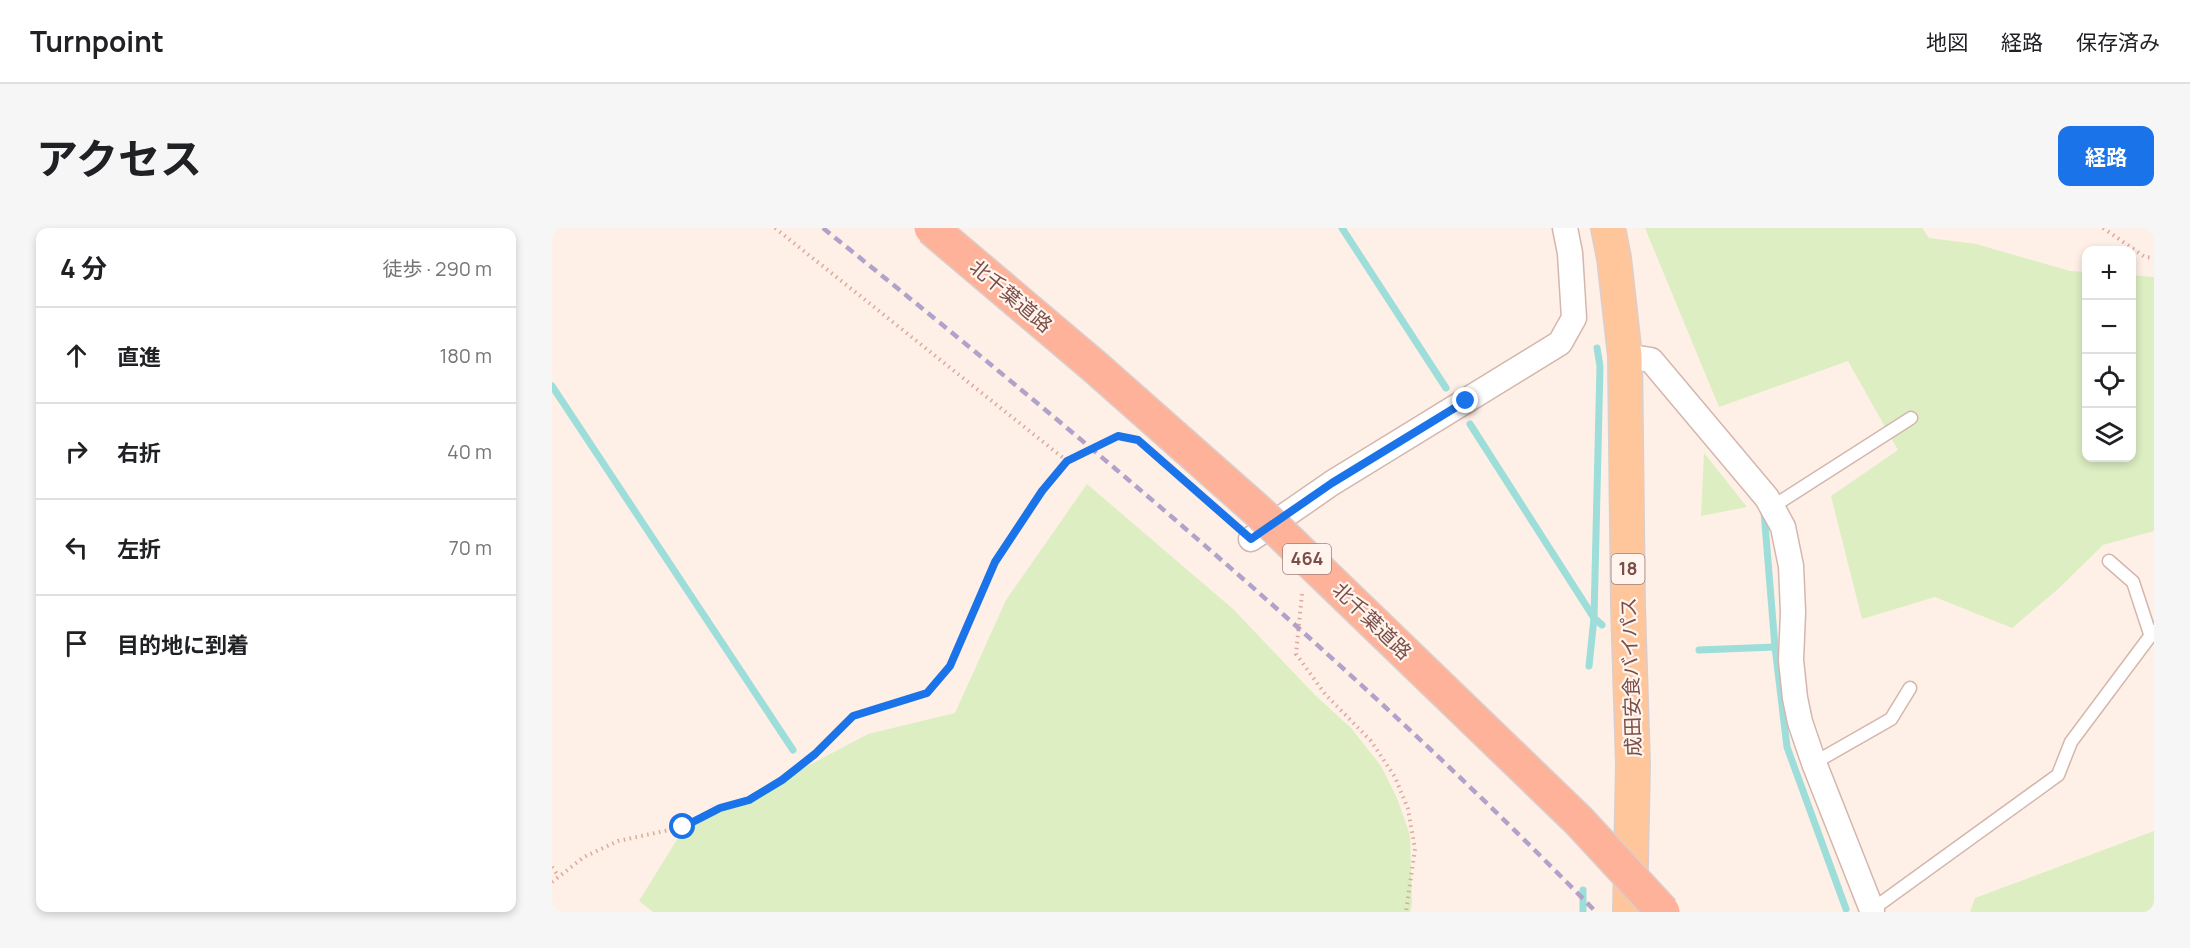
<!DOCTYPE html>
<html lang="ja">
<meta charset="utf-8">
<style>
:root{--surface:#fff;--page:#f6f6f6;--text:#202124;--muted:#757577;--line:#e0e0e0;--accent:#1a73e8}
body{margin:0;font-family:Manrope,"Noto Sans JP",sans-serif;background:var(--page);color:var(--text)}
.controls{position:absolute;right:18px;top:18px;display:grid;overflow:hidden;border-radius:12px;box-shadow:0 3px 9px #0003}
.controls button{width:54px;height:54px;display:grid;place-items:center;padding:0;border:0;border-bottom:2px solid var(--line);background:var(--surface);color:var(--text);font:30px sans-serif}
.stop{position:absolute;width:18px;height:18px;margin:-14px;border:4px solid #1a73e8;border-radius:50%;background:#fff}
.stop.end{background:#1a73e8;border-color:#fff;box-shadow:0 2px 6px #0008}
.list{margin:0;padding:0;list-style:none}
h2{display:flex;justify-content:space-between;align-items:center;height:78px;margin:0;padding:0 24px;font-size:26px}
h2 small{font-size:20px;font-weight:400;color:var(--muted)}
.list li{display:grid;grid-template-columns:39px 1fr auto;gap:18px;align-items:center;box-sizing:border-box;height:96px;padding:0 24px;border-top:2px solid var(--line)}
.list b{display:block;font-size:22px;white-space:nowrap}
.list em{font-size:20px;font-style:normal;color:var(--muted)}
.icon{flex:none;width:33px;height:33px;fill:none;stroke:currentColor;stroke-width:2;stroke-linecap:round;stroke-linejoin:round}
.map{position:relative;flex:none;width:1602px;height:684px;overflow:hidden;border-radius:12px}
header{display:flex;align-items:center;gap:36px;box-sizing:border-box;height:84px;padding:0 30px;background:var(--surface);border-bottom:2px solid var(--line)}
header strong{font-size:28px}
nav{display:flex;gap:33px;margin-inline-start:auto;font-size:21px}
.intro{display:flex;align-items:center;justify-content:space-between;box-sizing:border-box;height:144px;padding:0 36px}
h1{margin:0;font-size:42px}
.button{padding:15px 27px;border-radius:12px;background:var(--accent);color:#fff;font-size:21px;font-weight:700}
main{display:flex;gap:36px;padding:0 36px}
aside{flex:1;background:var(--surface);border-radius:12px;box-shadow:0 3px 9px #0003}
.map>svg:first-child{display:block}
.green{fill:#ddeec2}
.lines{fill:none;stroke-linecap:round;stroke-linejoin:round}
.stream{stroke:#9dddda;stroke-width:7}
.service-casing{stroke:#d4b6ad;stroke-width:15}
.minor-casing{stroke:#d4b6ad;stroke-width:27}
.primary-casing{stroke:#dacecc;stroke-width:36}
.path{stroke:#dca99d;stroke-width:4;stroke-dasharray:1.5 4.5;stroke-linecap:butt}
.service{stroke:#fff;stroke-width:12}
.minor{stroke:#fff;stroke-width:24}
.primary{stroke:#ffc69c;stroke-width:33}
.rail{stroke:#b0a2ca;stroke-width:4.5;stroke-dasharray:9 6;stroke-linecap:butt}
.trunk-bridge-casing{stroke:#dacecc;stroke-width:36;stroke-linecap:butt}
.trunk-bridge{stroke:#feb29a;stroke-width:33}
.route{stroke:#1a73e8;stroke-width:8}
.labels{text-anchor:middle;stroke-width:4.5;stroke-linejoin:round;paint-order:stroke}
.shield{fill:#fff5ee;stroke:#a3817a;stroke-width:1.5}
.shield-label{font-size:18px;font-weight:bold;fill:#7b4f48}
.street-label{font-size:20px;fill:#7b4f48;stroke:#fff5ee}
</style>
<header>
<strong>Turnpoint</strong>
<nav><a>地図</a><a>経路</a><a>保存済み</a></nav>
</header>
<div class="intro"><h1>アクセス</h1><a class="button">経路</a></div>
<main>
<aside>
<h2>4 分<small>徒歩 · 290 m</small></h2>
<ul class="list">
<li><svg class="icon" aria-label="ahead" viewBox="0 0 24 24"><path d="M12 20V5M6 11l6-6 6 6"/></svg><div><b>直進</b></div><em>180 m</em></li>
<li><svg class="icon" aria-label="right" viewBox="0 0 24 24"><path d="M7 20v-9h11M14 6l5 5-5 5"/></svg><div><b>右折</b></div><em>40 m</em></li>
<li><svg class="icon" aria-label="left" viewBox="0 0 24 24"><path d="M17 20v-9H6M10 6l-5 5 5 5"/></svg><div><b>左折</b></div><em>70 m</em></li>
<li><svg class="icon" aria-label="arrive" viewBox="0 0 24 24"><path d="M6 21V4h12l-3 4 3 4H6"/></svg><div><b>目的地に到着</b></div></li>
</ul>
</aside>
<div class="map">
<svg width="1602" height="684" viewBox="0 0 1602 684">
<rect width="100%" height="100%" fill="#fef0e6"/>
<g class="green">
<polygon points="1093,0 1370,0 1377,10 1424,16 1518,43 1534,44 1534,230 1580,230 1580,47 1602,49 1602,303 1551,317 1505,362 1460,400 1383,369 1310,391 1279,268 1346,222 1296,133 1167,179"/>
<polygon points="1152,225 1195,279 1149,288"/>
<polygon points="535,256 681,381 763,467 799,500 829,538 845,570 858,607 860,676 858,684 101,684 87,673 129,605 316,506 403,485 454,372"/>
<polygon points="1602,603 1602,684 1418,684 1423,670"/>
</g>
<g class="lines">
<g class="stream">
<polyline points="790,0 894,160"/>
<polyline points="0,158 241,522"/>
<polyline points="918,196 1042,390 1050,397"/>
<polyline points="1212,284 1223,419 1235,519 1294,681"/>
<polyline points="1147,422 1223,419"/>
<polyline points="1037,438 1042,390 1048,138 1045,120"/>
<polyline points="1031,684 1031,662"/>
</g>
<g class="service-casing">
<g id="service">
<polyline points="1220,279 1359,190"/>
<polyline points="1557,333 1581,354 1598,406"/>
<polyline points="1262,535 1339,491 1358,460"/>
<polyline points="1318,683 1506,547 1519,514 1602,403"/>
</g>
</g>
<g class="minor-casing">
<g id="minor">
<polyline points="1073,128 1099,132 1215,270 1231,299 1239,338 1241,384 1239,432 1243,470 1248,494 1262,535 1320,682"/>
<polyline points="699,311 780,255 1008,115 1022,90 1018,25 1013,0"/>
</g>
</g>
<g class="primary-casing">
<polyline id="primary" points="1056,0 1062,30 1073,128 1076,379 1081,536 1078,684"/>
</g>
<g class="path">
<polyline points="223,0 515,233"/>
<polyline points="1551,0 1593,29 1602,30"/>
<polyline points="750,366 744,426 773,466 819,513 843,549 856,581 863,621 854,684"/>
<polyline points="0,639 7,649"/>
<polyline points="0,654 32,629 66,613 131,599 168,580 197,572 230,552 263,526 301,488 375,465 398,438 443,334 490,263 515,233 566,208 581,211"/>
</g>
<use href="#service" class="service"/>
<use href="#minor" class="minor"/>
<use href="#primary" class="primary"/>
<path class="rail" d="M271,0c268,216 532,437 773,684"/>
<g class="trunk-bridge-casing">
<polyline id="trunk-bridge" points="379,0 542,138 707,284 1027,593 1111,684"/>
</g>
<use href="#trunk-bridge" class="trunk-bridge"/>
</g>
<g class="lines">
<polyline class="route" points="131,599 168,580 197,572 230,552 263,526 301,488 375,465 398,438 443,334 490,263 515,233 566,208 586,212 699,311 780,255 914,173"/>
</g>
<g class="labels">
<g class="shield">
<rect x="731" y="316" width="48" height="30" rx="4.5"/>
<rect x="1059.5" y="326" width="33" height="30" rx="4.5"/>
</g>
<g class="shield-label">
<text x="755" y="337">464</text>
<text x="1076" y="347">18</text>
</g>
<g class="street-label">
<text transform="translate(459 68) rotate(40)" y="7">北千葉道路</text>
<text transform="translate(820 393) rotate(44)" y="7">北千葉道路</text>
<text transform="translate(1079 449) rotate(-92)" y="7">成田安食バイパス</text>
</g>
</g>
</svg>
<div class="controls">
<button>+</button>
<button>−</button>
<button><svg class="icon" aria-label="locate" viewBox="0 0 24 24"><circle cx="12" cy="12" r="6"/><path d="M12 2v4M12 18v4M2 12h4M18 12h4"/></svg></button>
<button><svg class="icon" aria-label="layers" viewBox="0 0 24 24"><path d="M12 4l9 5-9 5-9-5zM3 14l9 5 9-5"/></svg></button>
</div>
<div class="stop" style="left:131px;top:599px"></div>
<div class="stop end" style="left:914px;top:173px"></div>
</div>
</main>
